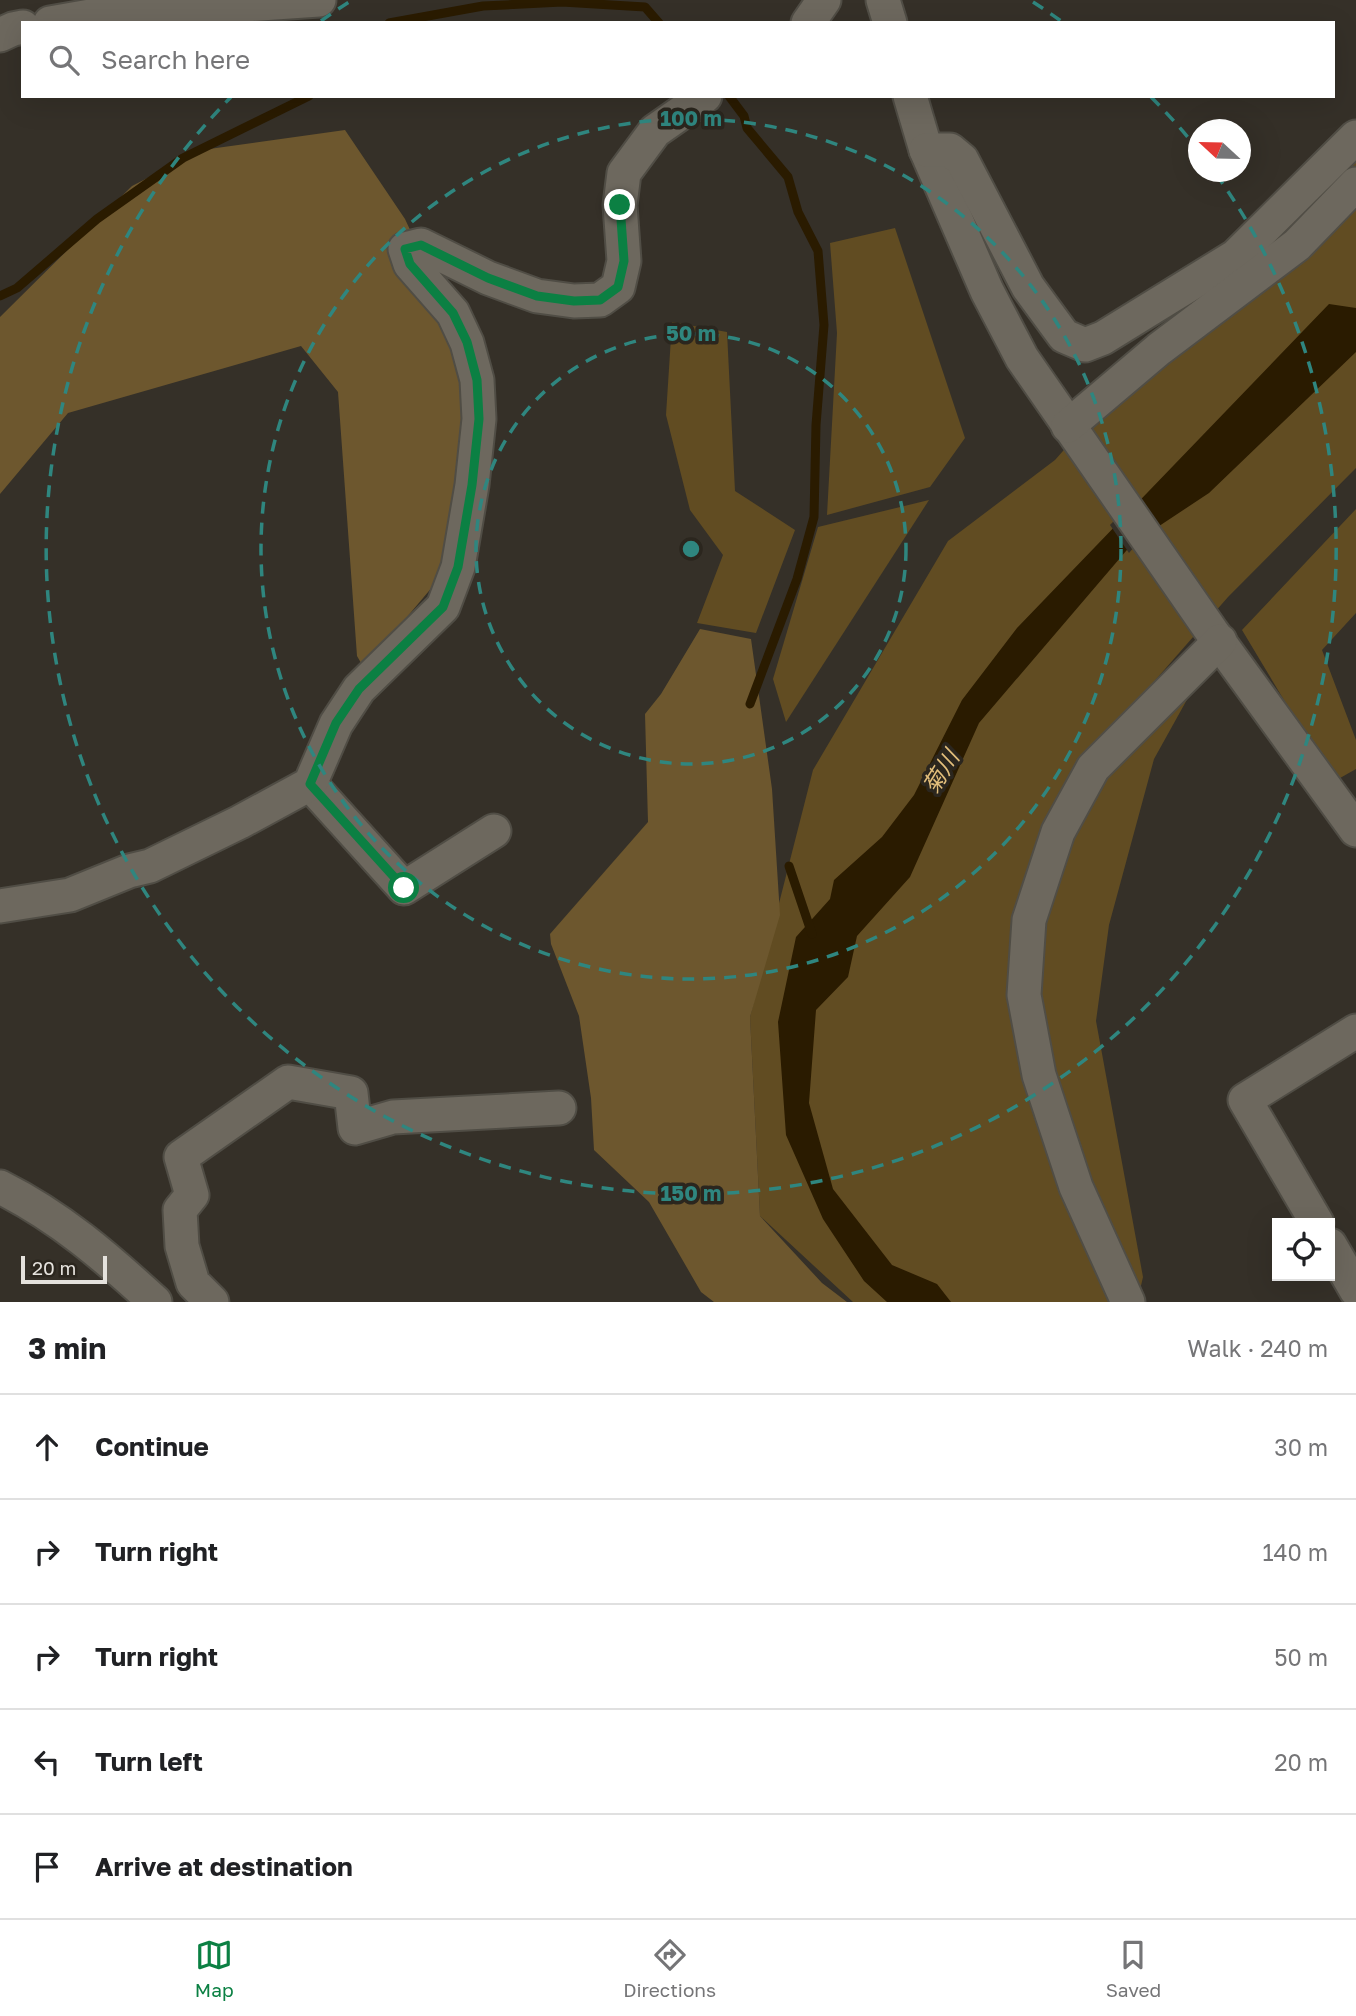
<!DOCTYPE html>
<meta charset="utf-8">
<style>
:root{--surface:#fff;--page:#f2f2f2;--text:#202124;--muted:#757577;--line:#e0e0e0;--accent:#0b8043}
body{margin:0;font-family:"Golos Text","Noto Sans JP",sans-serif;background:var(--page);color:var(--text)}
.controls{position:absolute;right:21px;bottom:21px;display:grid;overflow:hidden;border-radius:0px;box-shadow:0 7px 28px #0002}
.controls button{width:63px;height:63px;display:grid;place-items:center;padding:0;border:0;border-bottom:2px solid var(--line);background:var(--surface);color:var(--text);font:35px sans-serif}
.compass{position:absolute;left:1188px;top:119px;width:63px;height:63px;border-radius:50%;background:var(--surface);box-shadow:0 7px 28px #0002;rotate:292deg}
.scale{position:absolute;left:21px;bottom:18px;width:86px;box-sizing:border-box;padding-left:7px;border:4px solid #e5e2dd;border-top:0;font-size:19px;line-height:24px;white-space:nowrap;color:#e5e2dd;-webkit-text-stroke:5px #2b261e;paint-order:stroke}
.stop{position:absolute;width:21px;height:21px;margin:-16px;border:5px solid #0b8043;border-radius:50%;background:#fff}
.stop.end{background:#0b8043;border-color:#fff;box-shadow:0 2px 7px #0008}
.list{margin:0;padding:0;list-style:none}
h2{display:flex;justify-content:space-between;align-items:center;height:91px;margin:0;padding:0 28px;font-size:30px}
h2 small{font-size:23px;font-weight:400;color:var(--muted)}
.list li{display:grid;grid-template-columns:46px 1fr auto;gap:21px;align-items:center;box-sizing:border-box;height:105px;padding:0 28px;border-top:2px solid var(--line)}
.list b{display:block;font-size:26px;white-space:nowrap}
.list em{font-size:23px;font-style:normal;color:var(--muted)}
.icon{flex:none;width:38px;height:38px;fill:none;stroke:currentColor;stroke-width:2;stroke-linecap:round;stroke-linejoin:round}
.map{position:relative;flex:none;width:1356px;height:1302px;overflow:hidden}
.search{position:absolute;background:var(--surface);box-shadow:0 7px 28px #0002;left:21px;right:21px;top:21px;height:77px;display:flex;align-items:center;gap:18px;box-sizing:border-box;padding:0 24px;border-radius:0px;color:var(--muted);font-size:26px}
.sheet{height:616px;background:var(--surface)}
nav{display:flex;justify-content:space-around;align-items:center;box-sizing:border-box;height:98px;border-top:2px solid var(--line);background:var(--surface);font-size:19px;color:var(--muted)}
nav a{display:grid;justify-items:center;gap:4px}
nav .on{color:var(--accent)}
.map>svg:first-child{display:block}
.green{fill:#614c22}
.forest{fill:#6d572e}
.water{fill:#2a1b00}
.pier{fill:#353028}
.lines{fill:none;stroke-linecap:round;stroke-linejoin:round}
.stream{stroke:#2a1b00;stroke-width:9}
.minor-casing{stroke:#504d45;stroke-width:37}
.minor{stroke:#6d685e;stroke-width:33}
.route{stroke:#0b8043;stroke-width:9}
.ring{fill:none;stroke:#2f867f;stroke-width:3.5;stroke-dasharray:12 9}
.labels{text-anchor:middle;stroke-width:7;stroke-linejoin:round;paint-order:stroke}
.water-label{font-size:23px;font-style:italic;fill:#e2be7b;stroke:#2b261e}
.centre{fill:#2f867f;stroke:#2b261e;stroke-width:3.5}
.ring-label{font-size:21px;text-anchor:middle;font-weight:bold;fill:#2f867f;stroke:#2b261e;stroke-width:7;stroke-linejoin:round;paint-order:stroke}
</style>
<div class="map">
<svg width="1356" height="1302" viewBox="0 0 1356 1302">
<rect width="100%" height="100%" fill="#353028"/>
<g class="green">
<polygon points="1356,159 1356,468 1228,597 1110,732 1199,678 1154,759 1109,925 1096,1021 1143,1277 1140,1290 1140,1302 853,1302 760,1216 750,1017 813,770 948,541 1055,460 1086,425 1167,357"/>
<polygon points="895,228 965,438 930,487 827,515 837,333 830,243"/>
<polygon points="672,322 727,332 735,491 795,530 756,633 697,623 723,555 690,510 666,415"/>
<polygon points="929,500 786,722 773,679 818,527"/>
<polygon points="1356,509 1356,613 1322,650 1356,740 1356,769 1333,782 1242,630"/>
</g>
<g class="forest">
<polygon points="345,130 405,219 452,320 462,392 461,477 450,566 364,668 357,656 338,392 301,346 68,413 0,494 0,317 132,186 202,150"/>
<polygon points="700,629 751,639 772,789 780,915 750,1017 760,1216 822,1283 847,1302 714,1302 701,1292 649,1202 594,1150 591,1098 579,1016 551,944 550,934 648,822 645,714 661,694"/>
</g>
<polygon class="water" points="1329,304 1356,308 1356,352 1209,493 1132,544 979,723 910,877 857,936 848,977 816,1010 809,1103 833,1189 892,1265 937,1284 951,1302 887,1302 864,1281 823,1219 786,1135 778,1022 796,937 830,899 834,880 882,837 914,795 962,700 1017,628"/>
<polygon class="pier" points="1138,496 1135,546 1129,553 1110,525"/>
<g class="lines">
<g class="stream">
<polyline points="389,23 483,6 562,2 645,7 659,23"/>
<polyline points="729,96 744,116 747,128 788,177 798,212 818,251 824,325 816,425 814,517 797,579 750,704"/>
<polyline points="0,296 17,288 97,219 183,158 309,96"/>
<polyline points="789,866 812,934"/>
</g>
<g class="minor-casing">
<g id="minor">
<polyline points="883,0 890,23"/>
<polyline points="50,23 96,15 319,0"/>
<polyline points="808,23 824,0"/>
<polyline points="0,35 13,29 23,27"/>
<polyline points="910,96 926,150 987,291 1022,358 1212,632 1356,830"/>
<polyline points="926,150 950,150 962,160 1028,287 1064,336 1085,345 1103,338 1236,256 1356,137"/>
<polyline points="1068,426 1159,349 1297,245 1356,184"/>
<polyline points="310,784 404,888 494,831"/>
<polyline points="0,906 70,895 129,871 150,866 240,822 310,784 336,724 359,689 443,607 458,567 472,485 479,419 477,380 467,343 453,313 410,264 405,249 421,245 488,278 537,296 574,301 600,300 618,287 624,261 620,205 624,173 655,131 705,96"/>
<path d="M0,1187c60,30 106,70 155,115"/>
<polyline points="1317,1223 1245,1100 1356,1031"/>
<polyline points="1330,1245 1356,1290"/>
<polyline points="212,1302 193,1283 182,1246 180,1210 192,1195 181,1157 288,1082 351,1093 355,1128 393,1117 559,1108"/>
<polyline points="1128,1302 1076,1187 1039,1075 1024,995 1029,920 1058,832 1093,768 1220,641"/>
</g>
</g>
<use href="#minor" class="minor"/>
</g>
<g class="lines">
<polyline class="route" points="404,888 310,784 336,723 359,689 443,607 458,567 472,485 479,419 477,380 467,342 453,313 410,264 405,249 421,245 488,278 537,296 574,301 600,300 618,287 624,261 620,205"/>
</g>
<g class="ring">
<circle cx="691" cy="549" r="215"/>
<circle cx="691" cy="549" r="430"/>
<path d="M321 21A645 645 0 0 1 349 2M1033 2A645 645 0 0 1 1061 21M1151 97A645 645 0 0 1 1196 147M1216 174A645 645 0 1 1 231 97"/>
</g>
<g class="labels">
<g class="water-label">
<text transform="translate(941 772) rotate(-58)" y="8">菊川</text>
</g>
</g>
<circle cx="691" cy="549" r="10" class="centre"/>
<g class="ring-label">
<text x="691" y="126">100 m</text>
<text x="691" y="341">50 m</text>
<text x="691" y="1201">150 m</text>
</g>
</svg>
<div class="controls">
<button><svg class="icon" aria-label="locate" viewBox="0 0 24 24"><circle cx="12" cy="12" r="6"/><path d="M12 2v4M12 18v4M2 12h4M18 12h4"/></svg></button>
</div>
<svg class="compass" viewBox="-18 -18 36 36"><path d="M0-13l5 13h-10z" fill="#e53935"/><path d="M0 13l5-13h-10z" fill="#757577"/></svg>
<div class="scale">20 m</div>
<div class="stop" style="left:404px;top:888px"></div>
<div class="stop end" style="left:620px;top:205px"></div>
<div class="search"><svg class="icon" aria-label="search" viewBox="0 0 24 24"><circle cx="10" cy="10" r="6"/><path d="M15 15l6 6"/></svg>Search here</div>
</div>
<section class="sheet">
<h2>3 min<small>Walk · 240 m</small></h2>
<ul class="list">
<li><svg class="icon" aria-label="ahead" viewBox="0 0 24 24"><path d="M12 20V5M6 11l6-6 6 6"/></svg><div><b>Continue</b></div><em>30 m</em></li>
<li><svg class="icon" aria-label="right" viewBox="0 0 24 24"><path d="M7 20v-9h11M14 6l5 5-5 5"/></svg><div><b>Turn right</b></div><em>140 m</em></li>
<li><svg class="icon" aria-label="right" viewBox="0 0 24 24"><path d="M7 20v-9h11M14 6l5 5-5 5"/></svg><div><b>Turn right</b></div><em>50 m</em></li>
<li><svg class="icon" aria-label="left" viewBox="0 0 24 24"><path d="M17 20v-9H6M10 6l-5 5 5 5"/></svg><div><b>Turn left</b></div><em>20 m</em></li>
<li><svg class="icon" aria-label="arrive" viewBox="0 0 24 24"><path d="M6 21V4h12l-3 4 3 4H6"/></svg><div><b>Arrive at destination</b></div></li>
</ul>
</section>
<nav>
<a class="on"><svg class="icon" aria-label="map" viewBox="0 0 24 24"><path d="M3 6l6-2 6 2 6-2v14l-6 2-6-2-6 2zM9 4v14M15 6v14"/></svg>Map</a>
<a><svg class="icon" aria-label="directions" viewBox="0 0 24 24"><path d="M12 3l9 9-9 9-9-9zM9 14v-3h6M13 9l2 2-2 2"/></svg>Directions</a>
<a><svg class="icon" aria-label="saved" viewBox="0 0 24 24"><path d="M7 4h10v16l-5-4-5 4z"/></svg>Saved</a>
</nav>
